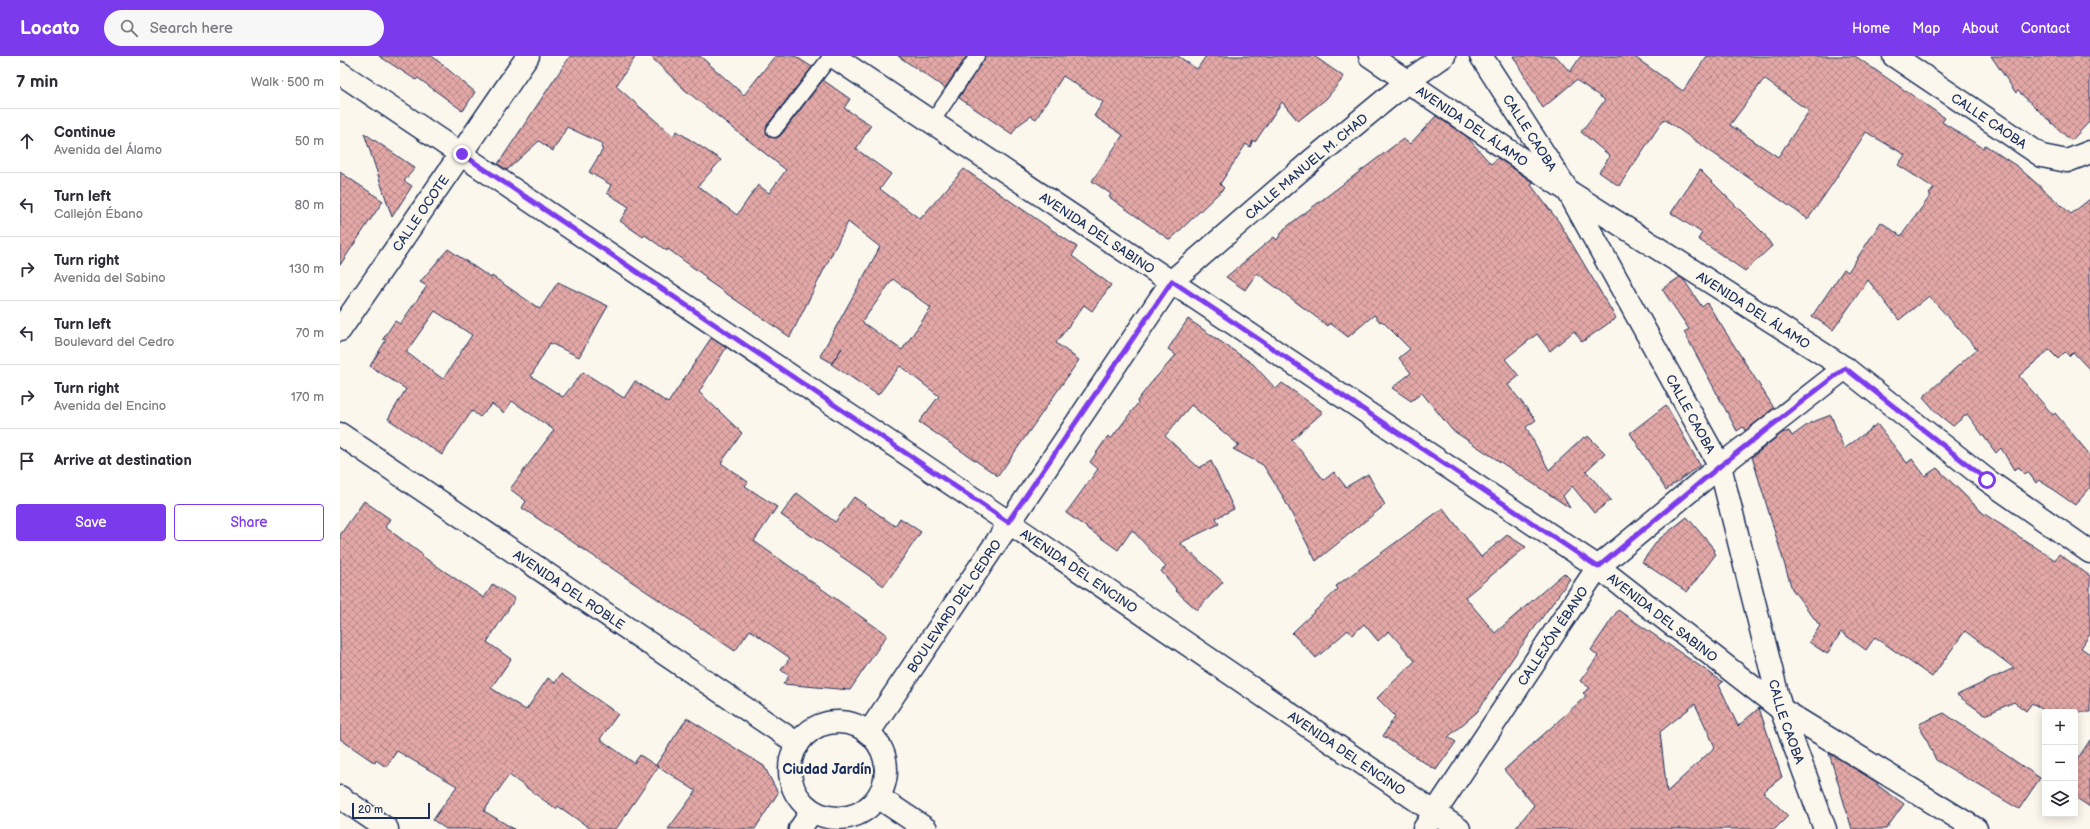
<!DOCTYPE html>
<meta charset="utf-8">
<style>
:root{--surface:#fff;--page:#f7f7f7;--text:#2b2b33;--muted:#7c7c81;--line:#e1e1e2;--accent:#7c3aed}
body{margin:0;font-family:"Balsamiq Sans",sans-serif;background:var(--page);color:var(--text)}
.controls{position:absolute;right:12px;bottom:12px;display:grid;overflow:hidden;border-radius:4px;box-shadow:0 2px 10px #0003}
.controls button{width:36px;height:36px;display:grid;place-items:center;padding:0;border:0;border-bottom:1px solid var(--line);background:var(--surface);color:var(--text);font:20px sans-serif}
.scale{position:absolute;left:12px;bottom:10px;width:78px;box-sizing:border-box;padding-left:4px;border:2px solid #1b2f5e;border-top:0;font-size:11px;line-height:14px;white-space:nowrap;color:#1b2f5e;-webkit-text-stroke:3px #fbf7ec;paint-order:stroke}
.stop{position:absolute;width:12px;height:12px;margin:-9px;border:3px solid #7c3aed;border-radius:50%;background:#fff}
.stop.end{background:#7c3aed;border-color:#fff;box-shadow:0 1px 4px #0008}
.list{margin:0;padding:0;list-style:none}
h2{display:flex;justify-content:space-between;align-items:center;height:52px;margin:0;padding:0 16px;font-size:17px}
h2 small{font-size:13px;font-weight:400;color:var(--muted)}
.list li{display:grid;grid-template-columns:26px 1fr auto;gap:12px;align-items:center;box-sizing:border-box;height:64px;padding:0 16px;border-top:1px solid var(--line)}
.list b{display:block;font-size:15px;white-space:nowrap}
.list p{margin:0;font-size:13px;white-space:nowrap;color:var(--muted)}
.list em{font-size:13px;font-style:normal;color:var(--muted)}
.actions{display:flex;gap:8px;padding:12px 16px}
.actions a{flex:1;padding:9px 0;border:1px solid var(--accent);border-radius:4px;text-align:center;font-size:14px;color:var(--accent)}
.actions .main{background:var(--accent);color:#fff}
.icon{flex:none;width:22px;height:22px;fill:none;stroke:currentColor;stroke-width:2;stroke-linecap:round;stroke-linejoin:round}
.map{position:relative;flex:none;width:1750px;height:773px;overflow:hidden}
header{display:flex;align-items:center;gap:24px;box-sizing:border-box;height:56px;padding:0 20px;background:var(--accent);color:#fff}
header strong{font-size:19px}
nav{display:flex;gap:22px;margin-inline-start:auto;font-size:14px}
.search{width:280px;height:36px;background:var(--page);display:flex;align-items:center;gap:10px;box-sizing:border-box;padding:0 14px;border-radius:22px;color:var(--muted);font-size:15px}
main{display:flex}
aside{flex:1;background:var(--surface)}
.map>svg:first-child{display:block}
.building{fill:url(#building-cross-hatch);stroke:#1b2f5e;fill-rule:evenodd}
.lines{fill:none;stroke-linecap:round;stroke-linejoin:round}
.service-casing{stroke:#1b2f5e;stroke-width:17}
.minor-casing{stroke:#1b2f5e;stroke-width:25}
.tertiary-casing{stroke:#1b2f5e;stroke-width:25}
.secondary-casing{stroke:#1b2f5e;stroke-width:25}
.service{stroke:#fbf7ec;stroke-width:14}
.minor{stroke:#fbf7ec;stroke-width:22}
.tertiary{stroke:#fbf7ec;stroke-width:22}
.secondary{stroke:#fbf7ec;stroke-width:22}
.route{stroke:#7c3aed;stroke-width:5}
.labels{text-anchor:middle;stroke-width:4;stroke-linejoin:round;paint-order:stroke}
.street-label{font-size:13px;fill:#1b2f5e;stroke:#fbf7ec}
.neighbourhood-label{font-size:14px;font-weight:bold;fill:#1b2f5e;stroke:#fbf7ec}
</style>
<header>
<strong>Locato</strong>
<div class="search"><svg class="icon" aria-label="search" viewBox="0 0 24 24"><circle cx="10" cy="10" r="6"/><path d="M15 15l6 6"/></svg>Search here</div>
<nav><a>Home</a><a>Map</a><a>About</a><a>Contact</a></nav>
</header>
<main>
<aside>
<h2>7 min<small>Walk · 500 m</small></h2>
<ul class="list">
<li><svg class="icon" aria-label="ahead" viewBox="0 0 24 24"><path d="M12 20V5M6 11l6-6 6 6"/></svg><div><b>Continue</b><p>Avenida del Álamo</p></div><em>50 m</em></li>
<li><svg class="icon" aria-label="left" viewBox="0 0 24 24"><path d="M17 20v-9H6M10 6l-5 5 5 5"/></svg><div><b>Turn left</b><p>Callejón Ébano</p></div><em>80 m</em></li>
<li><svg class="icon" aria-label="right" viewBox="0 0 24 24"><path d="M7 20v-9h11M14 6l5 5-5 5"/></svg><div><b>Turn right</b><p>Avenida del Sabino</p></div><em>130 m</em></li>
<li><svg class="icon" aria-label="left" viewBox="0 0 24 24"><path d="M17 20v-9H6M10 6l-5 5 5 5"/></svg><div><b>Turn left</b><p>Boulevard del Cedro</p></div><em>70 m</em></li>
<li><svg class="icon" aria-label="right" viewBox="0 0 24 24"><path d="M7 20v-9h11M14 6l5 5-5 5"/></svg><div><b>Turn right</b><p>Avenida del Encino</p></div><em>170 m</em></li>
<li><svg class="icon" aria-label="arrive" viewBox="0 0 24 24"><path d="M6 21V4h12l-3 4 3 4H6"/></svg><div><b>Arrive at destination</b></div></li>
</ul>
<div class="actions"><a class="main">Save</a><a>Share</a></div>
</aside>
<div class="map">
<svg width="1750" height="773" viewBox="0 0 1750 773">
<defs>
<pattern id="building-cross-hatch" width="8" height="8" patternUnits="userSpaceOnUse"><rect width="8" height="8" fill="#e3a8a6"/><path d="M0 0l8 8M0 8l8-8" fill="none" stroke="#b7898a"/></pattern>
</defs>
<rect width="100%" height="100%" fill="#fbf7ec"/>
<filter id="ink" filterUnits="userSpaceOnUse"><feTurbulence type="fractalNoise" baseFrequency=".025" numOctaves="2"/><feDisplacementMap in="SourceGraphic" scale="8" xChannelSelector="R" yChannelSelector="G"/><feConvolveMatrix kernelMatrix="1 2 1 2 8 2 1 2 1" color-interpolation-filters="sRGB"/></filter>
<g filter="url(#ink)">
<g class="building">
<polygon points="39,0 92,0 135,36 123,55 78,22 76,24"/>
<path d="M230,0h66l-20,30 57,50 4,-5 44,29 -23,26 39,29 21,-30 11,8 17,-23 -101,-80 -35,-34h50l44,39 31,-39h20l17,11 -45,58 -1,8 3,4 8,1 4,-3 42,-55 27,19 -6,9 27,17 -15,24 35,25 -11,15 40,30 44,-50 113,78 -5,9 39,29 -19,26 -8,-6 -28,38 23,17 -81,116 -79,-54 20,-26 -39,-30 -22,29 -47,-31 11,-16 -10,15 -12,-7 60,-109 -32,-25 -58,115 -85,-58 1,-2 -38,-28 -1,2 -22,-16 -2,2 -23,-16 9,-14 -22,-14 4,-8 -22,-13 14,-23 -2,-1 2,-4 -36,-17 -14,24 -14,-10 -32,29 -9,-6zM553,223l38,29 -29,42 -40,-28z"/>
<polygon points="558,0 627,0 605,32"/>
<polygon points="645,0 838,0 857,13 866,0 974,0 1004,21 986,43 958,65 942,46 915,86 913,84 910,91 906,88 880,128 884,132 830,184 769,141 771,138 752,125 783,79 754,60 763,46 723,20 696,63 691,60 677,70 672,78 619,42"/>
<path d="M1173,0h43l14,16 11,-16h52l50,35 24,-35h148l90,62 -3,4 41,26 2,-3 33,22 53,47 19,-15v171l-17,-18 -4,4 -4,-4 -7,7 -9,-9 -30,26 34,39 2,-2 35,42v33l-15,17 -36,-25 -3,3 -8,-11 -4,2 -5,-7 -5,3 -13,-22 -5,5 -29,-39 -14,12 -14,-11 -16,-18 54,-48 -48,-53 -30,24 -31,-40 -35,50 -21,-14 32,-47 4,3 33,-50 20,14 30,-41 -2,-1 5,-6 -36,-23 7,-10 -39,-23 -35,54 -23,33 -144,-100 -45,67 -20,-14 11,-16 -29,-24 24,-32 -29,-20 -33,28zM1424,23l45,32 -31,46 -48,-32z"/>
<polygon points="1651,0 1750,0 1750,65 1731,85 1678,35 1676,37"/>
<polygon points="1096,60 1126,80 1151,108 1158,102 1194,127 1191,129 1219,166 1276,262 1242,286 1234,275 1210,295 1197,278 1165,303 1179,320 1168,329 1196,364 1186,371 1209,414 1244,381 1246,383 1248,380 1265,397 1246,415 1271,444 1254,457 1232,430 1223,440 1230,452 1112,374 1082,337 1071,345 1052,332 1071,317 1059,302 1070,293 1042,265 1040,266 1034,259 1008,281 990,267 988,270 917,217 905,234 886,221 934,181 937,184 944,173 958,162 1063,83 1070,88"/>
<polygon points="24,77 75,112 64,125 72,130 52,161"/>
<polygon points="1360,114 1424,178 1432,190 1405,215 1358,183 1362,177 1331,157"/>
<polygon points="0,116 43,145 0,209"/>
<path d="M108,193l43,29 1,-2 48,33 18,-27 50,24 -29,51 -29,-14 -19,33 32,21 20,-25 41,26 11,-17 33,22 43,-65 15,10 -27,44 43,41 -21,30 27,19 -3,4 32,21 -23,34 133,94 -37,55 -67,-6 6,-8 -8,-6 9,-12 -40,-28 -15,21 -213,-143 4,-7 -16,-12 44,-59 -42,-29 -8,12 -12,-9 -12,13 -8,-6 -30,44 -54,-36 18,-30 -36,-23 16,-26 -3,-1 12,-18 5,3 27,-38 -7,-4zM95,255l37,24 -29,44 -37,-27z"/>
<polygon points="1340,221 1344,224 1362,251 1367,247 1434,352 1405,375 1403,371 1397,375 1344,276 1349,273 1322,233"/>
<polygon points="848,263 913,308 936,333 942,327 983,356 952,384 984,424 994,416 1006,431 1028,418 1045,449 976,505 942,439 923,409 893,393 899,389 851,349 825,380 859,412 871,405 894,453 876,462 879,468 840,487 883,526 857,554 835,534 836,533 821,515 826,511 792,474 778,494 726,457 758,413 750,406 768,380 771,383 798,347 797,345 811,327 836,299 828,293"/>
<polygon points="1326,349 1360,409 1326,434 1290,377"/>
<polygon points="1491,359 1504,393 1537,368 1567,407 1572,403 1585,420 1597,412 1643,457 1715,504 1719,498 1750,520 1750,578 1741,592 1750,598 1750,656 1707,656 1692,647 1686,655 1674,646 1645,659 1617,639 1674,612 1625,575 1592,621 1535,581 1526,594 1501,576 1487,598 1469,586 1480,570 1452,533 1412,401 1442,377 1449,375 1452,380 1470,367"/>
<polygon points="457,437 495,466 514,441 555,470 560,462 581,476 544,530 441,459"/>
<polygon points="24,445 50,463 45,471 83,499 82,500 144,542 153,528 175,543 147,586 171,603 151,632 186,654 208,622 215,627 221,618 278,658 260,683 294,707 300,699 318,711 276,773 251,773 218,750 216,753 169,719 144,755 174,773 106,773 93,764 117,730 57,695 46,711 36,704 35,707 0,683 0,479"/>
<polygon points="1103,452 1141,501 1167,479 1186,491 1125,541 1155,577 1224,517 1230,523 1172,603 1137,656 1108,681 1116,686 1096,714 1043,680 1055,660 1037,642 1075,605 1049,575 1038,585 1024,568 1012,579 1008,574 976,602 952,577 998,533 996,530"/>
<polygon points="1347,461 1375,494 1374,496 1376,498 1347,536 1302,506 1318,484"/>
<path d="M1278,554l105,72 -4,3 19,41 21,-18 23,69 -19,15 25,24 -13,13h-260l19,-24 -30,-35 82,-74 -3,-3 7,-5 -10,-7 18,-25 -7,-6zM1355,648l20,43 -48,45 -7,-60z"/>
<polygon points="1604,657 1700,722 1679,753 1596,704 1579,668"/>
<polygon points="347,662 424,710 438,737 415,773 328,773 356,735 316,709"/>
<polygon points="1750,684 1750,751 1735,741 1735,707"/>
<polygon points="1489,697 1538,727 1537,729 1564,748 1546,773 1512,773"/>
</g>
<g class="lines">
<g class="service-casing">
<g id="service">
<polyline points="592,66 637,0"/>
<polyline points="434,74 491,0"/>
</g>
</g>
<g class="minor-casing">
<g id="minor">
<path id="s1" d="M493,0l765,511 183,142 195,120"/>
<path id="s2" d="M1141,0l87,135 277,177 142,112 103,72"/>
<path id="s3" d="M1554,0l148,100 25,5 23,-9"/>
<path id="s4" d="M0,17l668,449 451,307"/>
<path id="s5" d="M0,274l188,-274"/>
<polyline points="0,741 47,773"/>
<polyline points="460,773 472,755"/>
<path id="s6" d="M1084,773l174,-262 122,-101 125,-98"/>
</g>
</g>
<g class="tertiary-casing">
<g id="tertiary">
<path id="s7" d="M0,378l458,310"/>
<circle cx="498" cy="714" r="48"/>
<path id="s8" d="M529,676l303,-451 139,-120 97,-80 36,-25"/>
<polyline points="538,741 586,773"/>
</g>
</g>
<g class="secondary-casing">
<g id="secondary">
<path id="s9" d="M1030,0l198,135 152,275 61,243 44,120"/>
</g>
</g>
<use href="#service" class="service"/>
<use href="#minor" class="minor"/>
<use href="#tertiary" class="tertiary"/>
<use href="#secondary" class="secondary"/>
</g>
</g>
<g class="lines" filter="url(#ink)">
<polyline class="route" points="122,98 668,466 832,225 1258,511 1380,410 1505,312 1647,424"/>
</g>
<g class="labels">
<g class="street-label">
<text dy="5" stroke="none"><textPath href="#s3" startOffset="115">CALLE CAOBA</textPath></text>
<text dy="5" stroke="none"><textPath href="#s9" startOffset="124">AVENIDA DEL ÁLAMO</textPath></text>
<text dy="5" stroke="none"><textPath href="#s2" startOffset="91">CALLE CAOBA</textPath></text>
<text dy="5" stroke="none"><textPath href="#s8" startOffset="720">CALLE MANUEL M. CHAD</textPath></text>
<text dy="5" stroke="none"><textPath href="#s5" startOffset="142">CALLE OCOTE</textPath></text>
<text dy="5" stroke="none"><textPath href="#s1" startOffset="318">AVENIDA DEL SABINO</textPath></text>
<text dy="5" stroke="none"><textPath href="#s2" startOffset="381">AVENIDA DEL ÁLAMO</textPath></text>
<text dy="5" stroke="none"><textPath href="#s9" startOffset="494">CALLE CAOBA</textPath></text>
<text dy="5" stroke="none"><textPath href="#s4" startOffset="891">AVENIDA DEL ENCINO</textPath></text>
<text dy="5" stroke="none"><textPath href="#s7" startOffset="277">AVENIDA DEL ROBLE</textPath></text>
<text dy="5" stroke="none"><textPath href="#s8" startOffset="152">BOULEVARD DEL CEDRO</textPath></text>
<text dy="5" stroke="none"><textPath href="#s1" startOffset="1002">AVENIDA DEL SABINO</textPath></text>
<text dy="5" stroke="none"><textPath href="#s6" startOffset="232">CALLEJÓN ÉBANO</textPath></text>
<text dy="5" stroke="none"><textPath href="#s9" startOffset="818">CALLE CAOBA</textPath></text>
<text dy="5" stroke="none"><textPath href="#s4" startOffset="1215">AVENIDA DEL ENCINO</textPath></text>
</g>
<g class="neighbourhood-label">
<text x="487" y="718">Ciudad Jardín</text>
</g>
</g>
</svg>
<div class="controls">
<button>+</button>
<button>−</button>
<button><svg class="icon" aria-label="layers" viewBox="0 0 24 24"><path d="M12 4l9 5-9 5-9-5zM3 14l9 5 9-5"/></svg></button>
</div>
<div class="scale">20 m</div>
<div class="stop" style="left:1647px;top:424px"></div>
<div class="stop end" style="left:122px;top:98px"></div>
</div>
</main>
